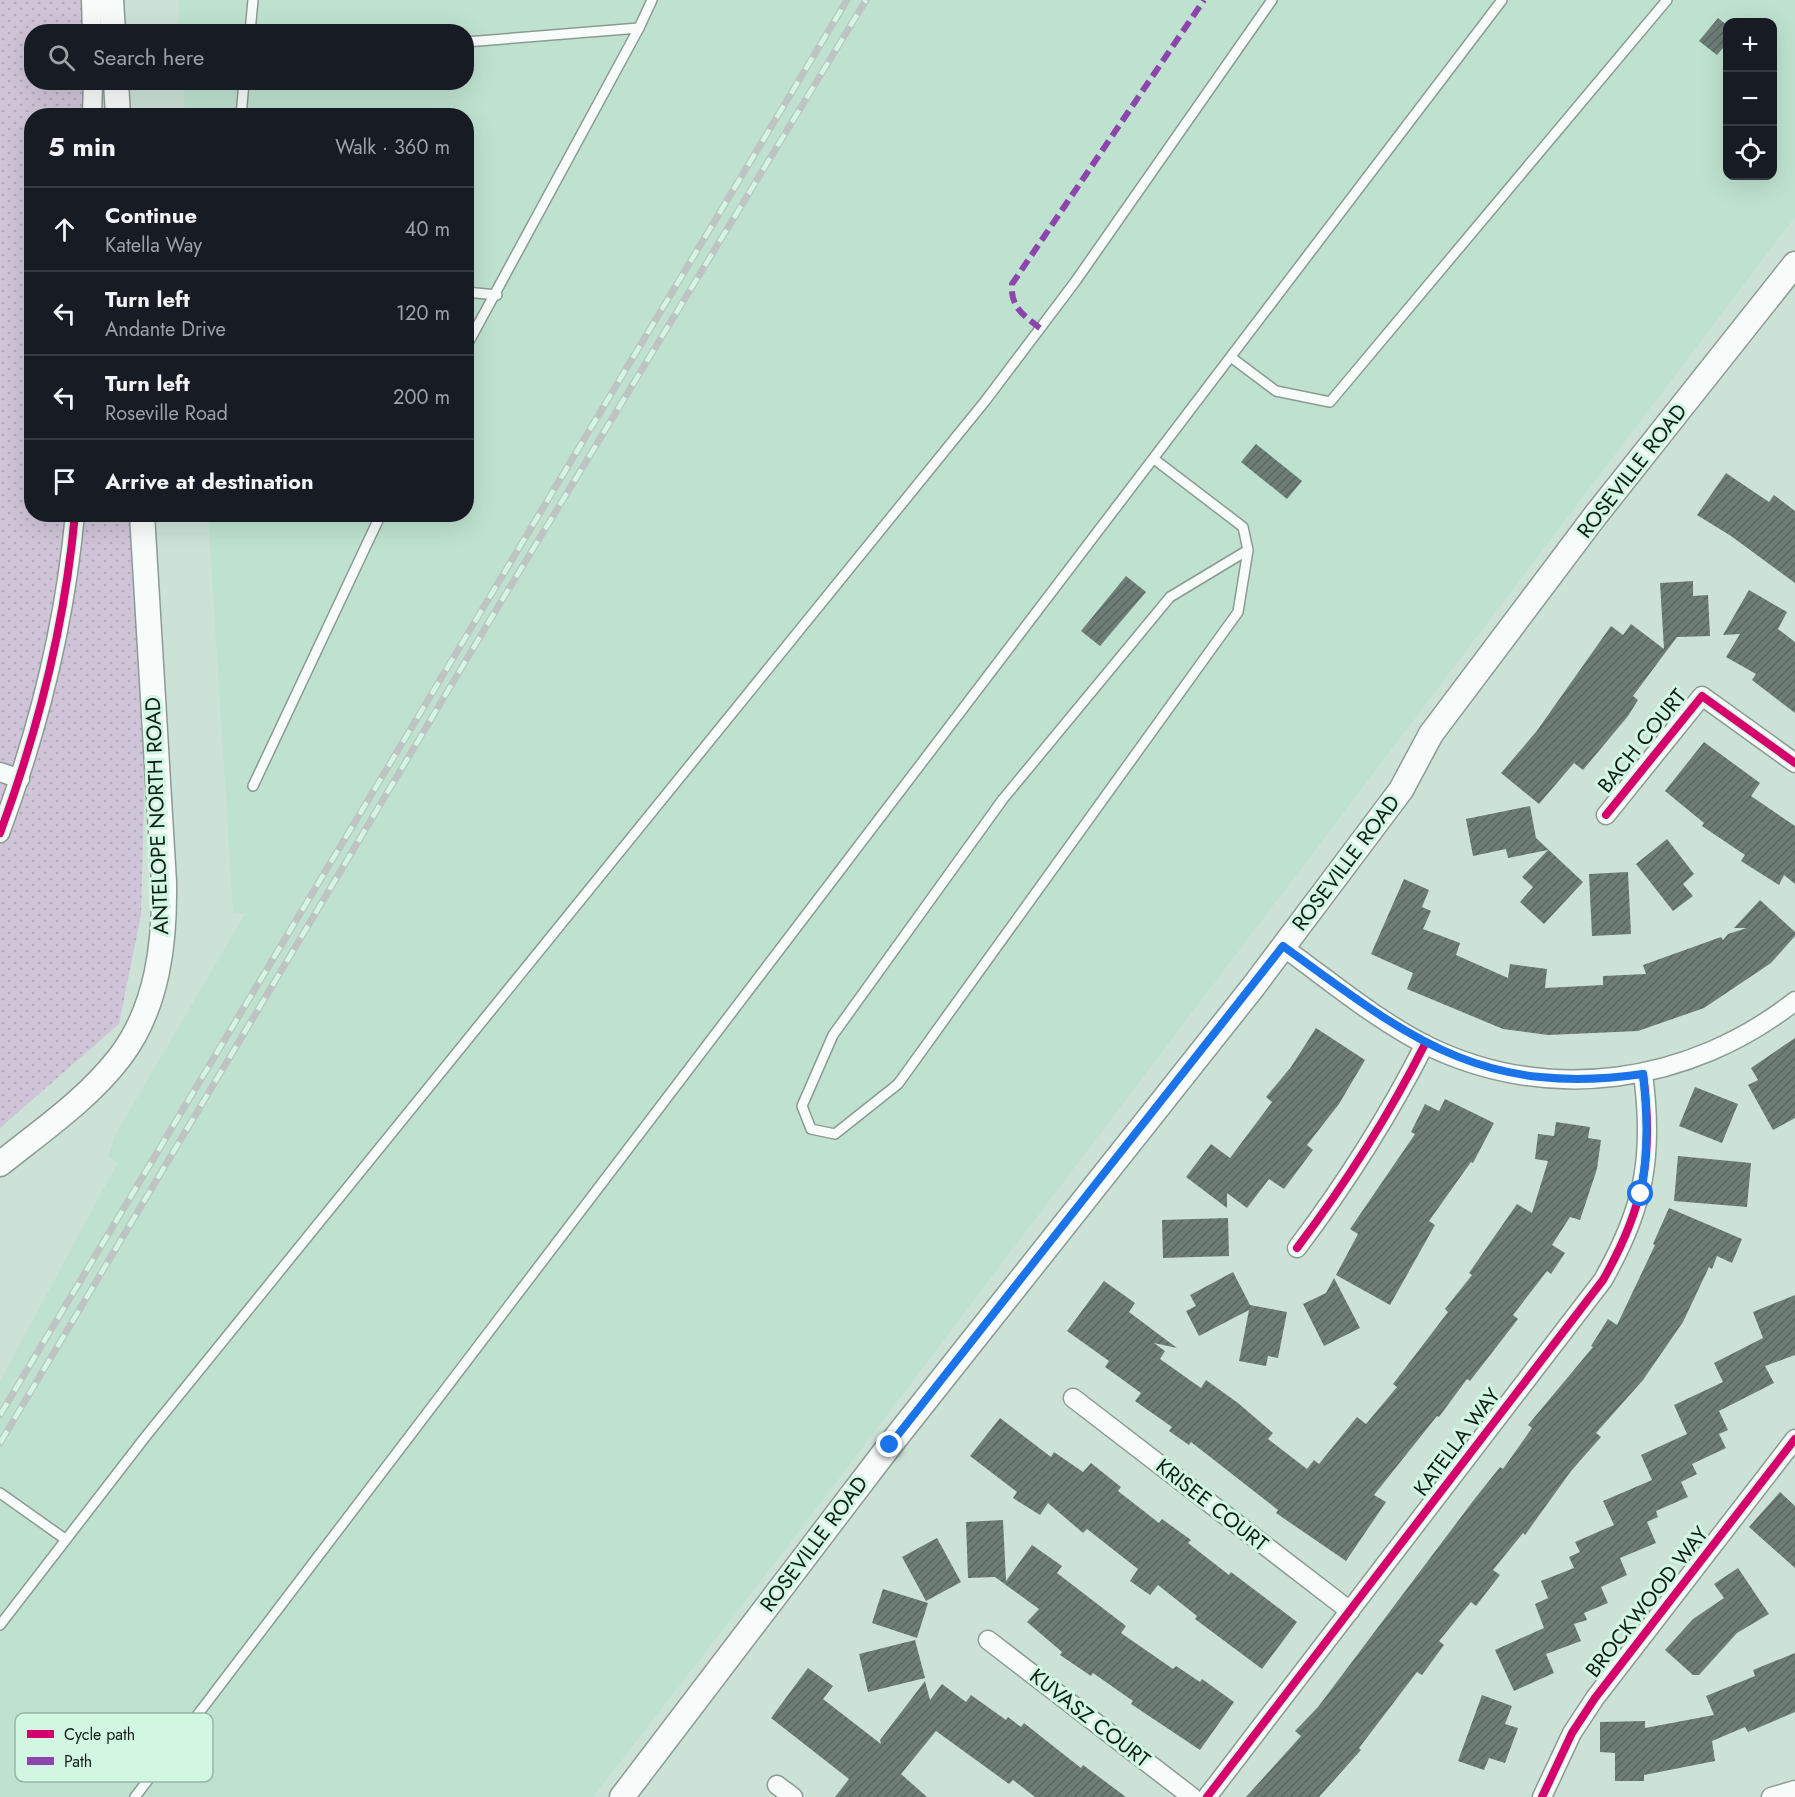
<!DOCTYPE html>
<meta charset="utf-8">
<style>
:root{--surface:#171b24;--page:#242831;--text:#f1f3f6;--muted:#9ea1a6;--line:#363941}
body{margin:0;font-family:Jost,sans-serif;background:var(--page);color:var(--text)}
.controls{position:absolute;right:18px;top:18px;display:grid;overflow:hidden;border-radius:12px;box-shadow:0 6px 24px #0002}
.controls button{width:54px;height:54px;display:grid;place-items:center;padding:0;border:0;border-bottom:2px solid var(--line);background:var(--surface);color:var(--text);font:30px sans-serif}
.stop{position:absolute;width:18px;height:18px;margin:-14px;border:4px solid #1a73e8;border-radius:50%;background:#fff}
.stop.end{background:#1a73e8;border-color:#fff;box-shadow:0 2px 6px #0008}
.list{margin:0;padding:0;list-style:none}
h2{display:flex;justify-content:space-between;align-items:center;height:78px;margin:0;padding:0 24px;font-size:26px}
h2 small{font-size:20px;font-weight:400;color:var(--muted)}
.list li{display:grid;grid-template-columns:39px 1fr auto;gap:18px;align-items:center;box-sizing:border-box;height:84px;padding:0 24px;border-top:2px solid var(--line)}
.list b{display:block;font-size:22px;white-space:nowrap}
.list p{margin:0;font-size:20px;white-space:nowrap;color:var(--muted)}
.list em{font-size:20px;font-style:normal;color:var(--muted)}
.icon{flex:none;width:33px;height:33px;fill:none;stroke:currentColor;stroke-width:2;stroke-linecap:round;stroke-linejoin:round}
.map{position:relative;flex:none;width:1795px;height:1797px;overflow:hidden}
.search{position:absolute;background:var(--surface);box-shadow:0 6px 24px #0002;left:24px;top:24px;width:450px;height:66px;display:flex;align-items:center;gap:15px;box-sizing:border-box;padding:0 21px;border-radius:24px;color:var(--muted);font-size:22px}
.panel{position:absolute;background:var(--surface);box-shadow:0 6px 24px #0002;left:24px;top:108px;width:450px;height:414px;border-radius:24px}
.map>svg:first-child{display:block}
.built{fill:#bfe2d0;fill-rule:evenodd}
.grass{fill:url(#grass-dots)}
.building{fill:url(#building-hatch)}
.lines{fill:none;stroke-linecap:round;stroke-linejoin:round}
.service-casing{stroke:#8b9b93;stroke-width:12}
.minor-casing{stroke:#8b9b93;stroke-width:21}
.secondary-casing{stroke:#8b9b93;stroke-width:27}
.service{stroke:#f7fbf9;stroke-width:9}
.minor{stroke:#f7fbf9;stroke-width:18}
.secondary{stroke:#f7fbf9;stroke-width:24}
.rail-casing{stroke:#bec4c1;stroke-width:7}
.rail{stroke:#d1f7e3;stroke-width:4.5;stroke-dasharray:14;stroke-linecap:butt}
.quiet{stroke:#8e44ad;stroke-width:6;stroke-dasharray:12 6;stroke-linecap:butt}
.cycleway-casing{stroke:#d1f7e3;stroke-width:11}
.cycleway{stroke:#d6006c;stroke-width:8}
.route{stroke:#1a73e8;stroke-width:8}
.labels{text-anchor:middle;stroke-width:6;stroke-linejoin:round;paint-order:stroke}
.street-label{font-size:21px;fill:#101d17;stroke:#d1f7e3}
.key{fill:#d1f7e3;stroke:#97b6a6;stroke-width:1.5}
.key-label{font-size:16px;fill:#101d17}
</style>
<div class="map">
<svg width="1795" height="1797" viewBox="0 0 1795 1797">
<defs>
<pattern id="grass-dots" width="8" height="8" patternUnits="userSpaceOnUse" patternTransform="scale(1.5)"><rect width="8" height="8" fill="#d0c5d8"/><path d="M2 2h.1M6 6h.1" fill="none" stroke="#b2a9b9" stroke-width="1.8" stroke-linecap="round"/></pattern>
<pattern id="building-hatch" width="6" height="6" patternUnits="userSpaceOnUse" patternTransform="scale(1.5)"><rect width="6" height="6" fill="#6e7e77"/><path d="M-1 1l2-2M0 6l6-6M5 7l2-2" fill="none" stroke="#596761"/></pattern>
</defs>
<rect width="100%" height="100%" fill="#cce2d7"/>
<path class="built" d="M178,0h1617v217l-1008,1330 -194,250h-593v-416l118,-219 -10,-5 7,-22 130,-221 -12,-1 -25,-398 258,-1v-398l-281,-1 -2,-32 283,-1v-50l-286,-1zM1728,22h44v154h-44z"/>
<polygon class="grass" points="0,0 94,0 96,31 32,32 32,82 100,83 102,115 32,116 32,514 129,515 145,765 141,915 119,1024 0,1128"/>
<g class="building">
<polygon points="1718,18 1728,26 1728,42 1717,55 1699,41"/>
<polygon points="1256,444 1302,481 1287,499 1241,462"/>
<polygon points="1726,473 1769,502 1774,495 1795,511 1795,583 1731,536 1697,515"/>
<polygon points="1126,576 1146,592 1100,646 1081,631"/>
<polygon points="1693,581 1693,596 1708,595 1710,636 1677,637 1633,696 1638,700 1628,716 1583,770 1574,763 1539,804 1501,773 1536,732 1611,626 1623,635 1631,624 1664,649 1660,583"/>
<polygon points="1749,590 1787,612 1778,629 1795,642 1795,713 1752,680 1756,674 1726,657 1740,634 1723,635"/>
<polygon points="1704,742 1760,783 1751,796 1795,826 1795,884 1784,875 1779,885 1741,861 1745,855 1702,826 1704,823 1665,791"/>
<polygon points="1530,806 1536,838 1583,882 1544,924 1520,902 1533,887 1522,877 1548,850 1508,858 1506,849 1473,856 1466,819"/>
<polygon points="1667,839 1694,874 1683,884 1693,896 1673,911 1636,864"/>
<polygon points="1628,872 1631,934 1592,936 1589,874"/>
<polygon points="1404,879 1429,890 1422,907 1431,911 1423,929 1460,943 1456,955 1508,978 1510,964 1547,969 1545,988 1603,985 1603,976 1646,974 1643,965 1721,937 1723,940 1728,934 1747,928 1734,928 1760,900 1795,932 1795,936 1771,963 1704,1008 1638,1031 1548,1035 1503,1029 1407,989 1413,973 1371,954"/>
<polygon points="1316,1028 1365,1060 1339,1104 1307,1145 1313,1150 1284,1189 1269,1179 1247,1208 1227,1193 1227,1208 1186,1177 1211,1144 1230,1158 1272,1102 1266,1097 1291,1067"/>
<polygon points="1795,1038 1795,1118 1773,1130 1748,1085 1758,1080 1751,1068"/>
<polygon points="1695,1087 1738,1104 1722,1143 1679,1126"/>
<polygon points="1445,1099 1494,1123 1473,1163 1471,1162 1429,1221 1435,1225 1390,1305 1336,1275 1358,1234 1350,1229 1415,1134 1411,1132 1425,1104 1439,1111"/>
<polygon points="1556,1122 1590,1127 1588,1138 1601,1140 1597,1169 1580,1220 1570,1217 1552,1245 1565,1253 1551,1274 1547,1271 1513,1315 1518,1319 1470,1381 1467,1379 1439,1417 1437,1416 1374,1495 1386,1502 1346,1561 1276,1513 1278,1510 1191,1442 1189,1445 1169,1431 1172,1427 1135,1401 1141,1393 1105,1367 1109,1361 1067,1331 1104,1281 1135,1303 1129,1312 1177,1348 1154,1343 1165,1351 1160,1359 1201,1388 1206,1380 1238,1403 1273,1433 1268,1439 1307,1469 1314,1460 1319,1464 1357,1417 1366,1424 1397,1387 1393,1384 1448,1312 1445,1309 1472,1275 1469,1273 1517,1204 1532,1213 1548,1161 1535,1159 1538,1134 1554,1136"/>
<polygon points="1678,1156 1751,1163 1747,1207 1674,1201"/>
<polygon points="1669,1208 1742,1239 1732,1263 1717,1256 1712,1269 1709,1267 1683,1322 1643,1380 1596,1433 1601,1437 1571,1471 1525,1535 1523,1533 1493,1570 1500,1575 1476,1606 1471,1602 1439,1641 1444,1645 1422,1675 1417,1672 1359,1748 1361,1750 1319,1797 1246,1797 1301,1736 1295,1731 1318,1707 1473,1501 1500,1467 1503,1469 1532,1428 1528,1425 1593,1347 1591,1346 1608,1319 1617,1325 1655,1245 1653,1244"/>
<polygon points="1228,1218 1229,1256 1163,1258 1162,1220"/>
<polygon points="1233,1272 1250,1305 1287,1312 1278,1358 1268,1356 1266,1366 1239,1361 1249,1310 1199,1336 1186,1311 1196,1306 1190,1295"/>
<polygon points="1334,1278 1360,1328 1324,1346 1303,1304 1326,1293"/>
<polygon points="1795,1295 1795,1355 1765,1366 1774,1383 1719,1411 1728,1430 1719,1434 1726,1448 1692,1464 1697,1474 1681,1482 1688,1497 1656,1511 1658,1517 1647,1522 1656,1543 1620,1558 1627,1575 1601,1587 1608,1603 1584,1613 1587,1620 1574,1624 1581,1641 1546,1654 1554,1673 1514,1691 1495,1650 1544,1628 1535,1604 1548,1598 1541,1581 1574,1568 1569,1557 1580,1552 1575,1542 1614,1525 1603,1501 1652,1480 1641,1455 1687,1434 1674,1405 1723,1382 1714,1363 1763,1338 1753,1312"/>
<polygon points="1000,1418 1051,1457 1054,1452 1083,1472 1091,1463 1121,1487 1118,1491 1159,1523 1162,1519 1191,1540 1188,1543 1229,1575 1231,1572 1297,1622 1262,1669 1195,1619 1197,1616 1158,1585 1150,1595 1130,1581 1138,1569 1087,1529 1083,1533 1048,1503 1040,1515 1013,1498 1017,1492 970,1456"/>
<polygon points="1780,1492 1795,1506 1795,1568 1749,1527"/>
<polygon points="1003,1520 1006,1581 1032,1545 1062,1566 1057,1573 1126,1626 1121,1633 1173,1669 1176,1666 1200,1682 1202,1679 1234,1702 1200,1750 1131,1704 1133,1701 1093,1673 1091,1676 1060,1655 1062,1652 1027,1622 1039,1609 995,1577 968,1578 966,1522"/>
<polygon points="937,1538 961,1582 926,1601 902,1557"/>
<polygon points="1738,1568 1769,1614 1737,1633 1699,1675 1693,1675 1665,1650 1693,1619 1724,1598 1714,1584"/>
<polygon points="883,1589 928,1603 917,1638 872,1623"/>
<polygon points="915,1640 925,1678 868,1692 859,1654"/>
<polygon points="1795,1653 1795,1712 1748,1732 1745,1727 1712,1741 1715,1761 1644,1775 1644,1781 1615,1781 1615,1753 1600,1752 1600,1722 1645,1721 1645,1728 1714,1715 1706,1696 1755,1676 1753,1670"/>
<polygon points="808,1668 833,1686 823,1699 881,1744 880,1740 925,1681 930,1700 942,1684 966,1702 971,1695 1006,1720 1008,1717 1021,1727 1024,1723 1081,1768 1083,1765 1126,1797 1035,1797 1013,1780 1009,1784 936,1731 901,1774 927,1797 835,1797 849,1779 771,1718"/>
<polygon points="1482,1695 1512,1706 1505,1724 1518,1728 1505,1763 1489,1758 1484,1770 1458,1761"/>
</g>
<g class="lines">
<g class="service-casing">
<g id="service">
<polyline points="639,28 652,0"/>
<polyline points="250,32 253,0"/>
<polyline points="466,42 639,28 466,347"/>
<polyline points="241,116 244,82"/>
<polyline points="466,292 497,295"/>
<polyline points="1232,358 1276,391 1330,402 1667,0"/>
<polyline points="1154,459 1243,527 1248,550 1238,612 898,1084 835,1134 811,1129 802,1106 833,1035 1003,799 1170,597 1248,550"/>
<polyline points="253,786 381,514"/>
<polyline points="0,1493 65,1539"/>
<polyline points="0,1625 146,1436 986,400 1075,282 1272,0"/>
<polyline points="135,1797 1502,0"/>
</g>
</g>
<g class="minor-casing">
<g id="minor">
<polyline points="91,0 92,32"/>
<polyline points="92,116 93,82"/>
<polyline points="0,772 20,779"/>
<polyline points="1606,815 1702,696 1795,763"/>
<path d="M0,833c38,-102 65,-210 75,-319"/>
<path d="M1283,947c46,33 92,72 143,98 122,60 264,39 369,-44"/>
<path d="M1297,1248c49,-65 91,-131 128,-204"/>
<polyline points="1073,1398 1350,1611"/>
<polyline points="988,1640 1192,1797"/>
<polyline points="777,1785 793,1797"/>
<path d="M1207,1797l396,-517c41,-72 51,-123 40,-206"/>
<polyline points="1542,1797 1572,1733 1595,1698 1795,1439"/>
<polyline points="1771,1797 1795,1790"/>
</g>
</g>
<g class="secondary-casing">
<g id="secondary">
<polyline points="111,0 113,32"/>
<polyline points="116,82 118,116"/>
<path d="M0,1164c41,-33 88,-65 120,-107 38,-50 45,-115 44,-175l-22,-368"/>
<polyline points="622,1797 890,1445 1253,987 1401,790 1431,734 1595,516 1795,264"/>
</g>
</g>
<use href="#service" class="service"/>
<use href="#minor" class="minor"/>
<use href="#secondary" class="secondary"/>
<g class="rail-casing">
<g id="rail">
<polyline points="0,1415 847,0"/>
<polyline points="0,1443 493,615 866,0"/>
</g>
</g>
<use href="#rail" class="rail"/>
<path class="quiet" d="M1040,328c-16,-12 -30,-21 -28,-44l192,-284"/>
<g class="cycleway-casing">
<g id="cycleway">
<polyline points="1606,815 1702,696 1795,763"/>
<path d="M0,833c38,-102 65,-210 75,-319"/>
<path d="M1297,1248c49,-65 91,-131 128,-204"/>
<path d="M1207,1797l396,-517c41,-72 51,-123 40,-206"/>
<polyline points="1542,1797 1572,1733 1595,1698 1795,1439"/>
</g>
</g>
<use href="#cycleway" class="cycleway"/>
</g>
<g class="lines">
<path class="route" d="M890,1445l393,-499c125,91 196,151 360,128 5,43 5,77 -2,120"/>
</g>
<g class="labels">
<g class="street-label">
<text transform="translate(1632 471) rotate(-52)" y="7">ROSEVILLE ROAD</text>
<text transform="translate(1642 741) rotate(-51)" y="7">BACH COURT</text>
<text transform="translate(157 816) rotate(-92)" y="7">ANTELOPE NORTH ROAD</text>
<text transform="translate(1346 863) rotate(-53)" y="7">ROSEVILLE ROAD</text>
<text transform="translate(1457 1442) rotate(-53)" y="7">KATELLA WAY</text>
<text transform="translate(1212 1505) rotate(38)" y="7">KRISEE COURT</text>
<text transform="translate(814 1544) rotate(-53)" y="7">ROSEVILLE ROAD</text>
<text transform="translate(1647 1602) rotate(-52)" y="7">BROCKWOOD WAY</text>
<text transform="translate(1090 1718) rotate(38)" y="7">KUVASZ COURT</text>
</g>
</g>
<rect x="15" y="1713" width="198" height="69" rx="9" class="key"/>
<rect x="27" y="1730" width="27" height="8" fill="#d6006c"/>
<rect x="27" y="1757" width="27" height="8" fill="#8e44ad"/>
<g class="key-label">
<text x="64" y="1740">Cycle path</text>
<text x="64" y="1767">Path</text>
</g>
</svg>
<div class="controls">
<button>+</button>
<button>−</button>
<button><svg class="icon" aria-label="locate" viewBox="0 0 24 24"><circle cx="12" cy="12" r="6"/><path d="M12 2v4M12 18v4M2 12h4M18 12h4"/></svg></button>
</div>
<div class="stop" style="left:1641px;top:1194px"></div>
<div class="stop end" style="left:890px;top:1445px"></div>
<div class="search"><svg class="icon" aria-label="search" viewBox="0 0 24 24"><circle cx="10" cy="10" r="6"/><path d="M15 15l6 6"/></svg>Search here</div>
<section class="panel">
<h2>5 min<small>Walk · 360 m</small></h2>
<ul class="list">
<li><svg class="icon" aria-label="ahead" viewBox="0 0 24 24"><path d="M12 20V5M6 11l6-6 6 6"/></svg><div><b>Continue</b><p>Katella Way</p></div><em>40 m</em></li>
<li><svg class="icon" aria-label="left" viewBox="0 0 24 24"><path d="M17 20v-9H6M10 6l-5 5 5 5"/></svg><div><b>Turn left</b><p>Andante Drive</p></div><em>120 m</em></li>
<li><svg class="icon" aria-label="left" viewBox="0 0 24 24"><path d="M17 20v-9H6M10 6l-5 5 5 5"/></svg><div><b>Turn left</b><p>Roseville Road</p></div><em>200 m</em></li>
<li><svg class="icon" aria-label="arrive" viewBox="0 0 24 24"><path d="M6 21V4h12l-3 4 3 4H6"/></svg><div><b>Arrive at destination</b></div></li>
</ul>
</section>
</div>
